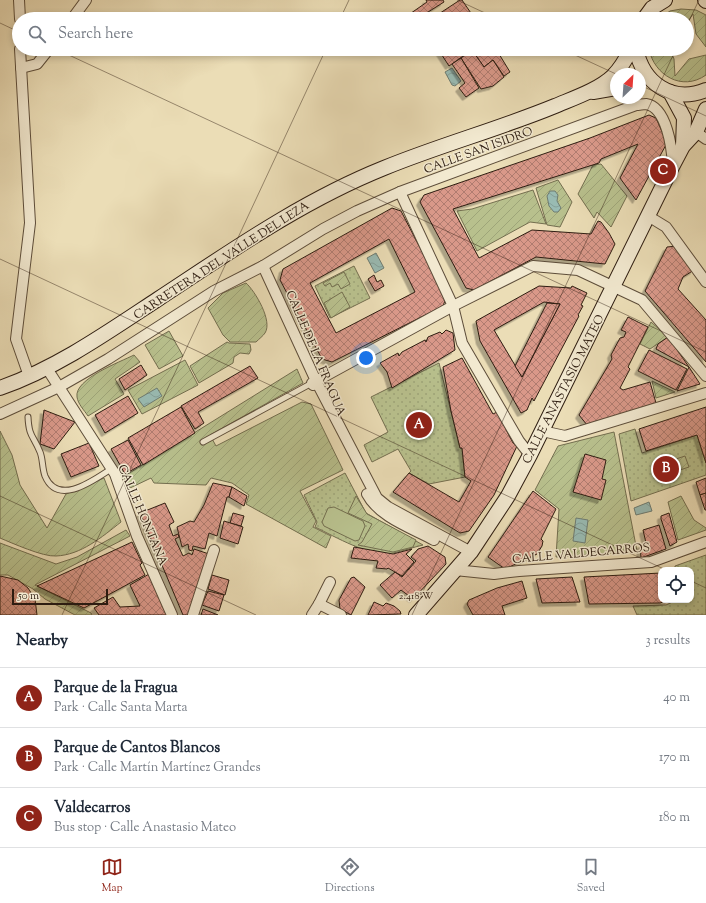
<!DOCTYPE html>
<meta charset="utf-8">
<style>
:root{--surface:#fff;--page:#f2f2f3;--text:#1f2937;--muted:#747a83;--line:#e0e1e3;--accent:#8f2418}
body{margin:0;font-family:"Sorts Mill Goudy",serif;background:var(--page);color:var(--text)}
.controls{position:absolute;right:12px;bottom:12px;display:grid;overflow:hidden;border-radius:8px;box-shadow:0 2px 6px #0003}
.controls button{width:36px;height:36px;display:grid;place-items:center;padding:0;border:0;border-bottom:1px solid var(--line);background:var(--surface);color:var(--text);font:20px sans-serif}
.compass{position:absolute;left:610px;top:68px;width:36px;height:36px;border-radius:50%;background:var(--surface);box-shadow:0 2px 6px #0003;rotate:25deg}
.scale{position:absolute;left:12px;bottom:10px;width:96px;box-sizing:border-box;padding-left:4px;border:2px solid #2e1d11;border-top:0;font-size:11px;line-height:14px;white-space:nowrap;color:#2e1d11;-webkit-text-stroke:3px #f2e9d0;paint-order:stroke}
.you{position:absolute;left:366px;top:358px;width:14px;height:14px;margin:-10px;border:3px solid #fff;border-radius:50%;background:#1a73e8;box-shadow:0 0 0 6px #1a73e833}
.badge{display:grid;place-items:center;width:26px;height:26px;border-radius:50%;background:var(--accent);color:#fff;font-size:13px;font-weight:700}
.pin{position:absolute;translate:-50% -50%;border:2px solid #fff;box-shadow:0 1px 4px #0006}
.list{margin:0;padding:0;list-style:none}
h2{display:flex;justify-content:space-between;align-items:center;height:52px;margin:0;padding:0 16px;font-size:17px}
h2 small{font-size:13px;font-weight:400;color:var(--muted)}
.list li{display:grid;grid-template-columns:26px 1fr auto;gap:12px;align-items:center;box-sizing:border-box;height:60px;padding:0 16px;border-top:1px solid var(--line)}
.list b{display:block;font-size:15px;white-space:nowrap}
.list p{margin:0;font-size:13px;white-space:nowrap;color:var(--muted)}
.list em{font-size:13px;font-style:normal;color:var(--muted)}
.icon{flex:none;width:22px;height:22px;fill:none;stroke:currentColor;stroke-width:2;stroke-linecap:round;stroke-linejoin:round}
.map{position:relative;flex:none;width:706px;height:615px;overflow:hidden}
.search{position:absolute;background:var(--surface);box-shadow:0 2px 6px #0003;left:12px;right:12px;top:12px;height:44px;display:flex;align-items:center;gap:10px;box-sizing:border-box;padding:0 14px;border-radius:22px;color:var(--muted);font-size:15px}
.sheet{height:232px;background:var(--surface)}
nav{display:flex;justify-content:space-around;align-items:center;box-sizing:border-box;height:56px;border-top:1px solid var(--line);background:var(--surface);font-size:11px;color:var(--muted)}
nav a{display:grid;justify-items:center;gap:2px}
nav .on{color:var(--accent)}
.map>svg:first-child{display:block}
.park{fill:url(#park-dots);stroke:#736e4f}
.garden{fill:url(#garden-furrows);stroke:#736e4f}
.pitch{fill:#b8c08d;stroke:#736e4f}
.water{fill:url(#water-waves);stroke:#6e7c72}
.building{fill:url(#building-cross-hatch);stroke:#2e1d11;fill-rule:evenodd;filter:url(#shadow)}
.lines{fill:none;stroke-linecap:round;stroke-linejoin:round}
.lane-casing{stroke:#5d4d3a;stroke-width:7}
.street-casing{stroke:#5d4d3a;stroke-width:12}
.secondary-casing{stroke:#2e1d11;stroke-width:16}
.lane{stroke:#f2e9d0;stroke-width:5}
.street{stroke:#f2e9d0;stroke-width:10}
.secondary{stroke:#f2e9d0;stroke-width:14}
.ticks{fill:none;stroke:#2e1d11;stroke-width:1;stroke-opacity:0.45}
.labels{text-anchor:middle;stroke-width:3;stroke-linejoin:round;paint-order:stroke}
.street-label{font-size:12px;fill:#2e1d11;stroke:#f2e9d0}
.ticks-label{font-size:10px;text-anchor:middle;fill:#2e1d11;stroke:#f2e9d0;stroke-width:3;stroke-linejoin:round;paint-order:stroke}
</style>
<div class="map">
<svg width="706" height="615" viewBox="0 0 706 615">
<defs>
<pattern id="park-dots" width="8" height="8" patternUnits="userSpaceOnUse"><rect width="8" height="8" fill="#b8c08d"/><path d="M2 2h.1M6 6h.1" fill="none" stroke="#9ea579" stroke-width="1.8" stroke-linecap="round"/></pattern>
<pattern id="garden-furrows" width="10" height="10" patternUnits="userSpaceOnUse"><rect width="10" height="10" fill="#b8c08d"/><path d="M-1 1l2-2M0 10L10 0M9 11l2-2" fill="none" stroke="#9ea579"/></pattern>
<pattern id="water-waves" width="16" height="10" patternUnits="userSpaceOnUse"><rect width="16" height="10" fill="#99bbb3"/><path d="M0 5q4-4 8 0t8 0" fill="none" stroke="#84a099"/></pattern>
<pattern id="building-cross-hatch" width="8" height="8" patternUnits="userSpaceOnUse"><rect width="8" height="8" fill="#d99889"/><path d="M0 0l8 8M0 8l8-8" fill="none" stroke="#b07b6f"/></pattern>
<filter id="shadow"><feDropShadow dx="-3.5" dy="3.5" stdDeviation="0" flood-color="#0004"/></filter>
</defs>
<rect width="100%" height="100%" fill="#ebddb6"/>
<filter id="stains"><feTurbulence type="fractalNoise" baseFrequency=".005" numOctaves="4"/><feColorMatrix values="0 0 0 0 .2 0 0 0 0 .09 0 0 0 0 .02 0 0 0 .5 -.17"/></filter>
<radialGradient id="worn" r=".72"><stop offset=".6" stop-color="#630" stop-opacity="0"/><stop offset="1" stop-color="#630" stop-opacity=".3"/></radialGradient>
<g class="park">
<polygon points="354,266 370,298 330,318 315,286"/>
<polygon points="439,363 460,448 462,448 465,477 429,484 409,473 411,471 398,449 372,462 364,445 388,432 371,397"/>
<polygon points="635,429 642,453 697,435 706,463 706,475 631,501 619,434"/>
<path d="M345,473l21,40 57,32c-9,2 -20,6 -30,8 -24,4 -57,-16 -78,-26l2,-5 -13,-27z"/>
<polygon points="706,555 706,615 637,615 633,606 666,605 677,600 691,600 691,570 675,570 675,566"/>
</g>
<g class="garden">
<polygon points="681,9 696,10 706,15 706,47 696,34 693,14 687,23 687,19 659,19 670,11"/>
<path d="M649,49h21l4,10 1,17 14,-17 17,-4v20c-24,17 -52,0 -57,-26z"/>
<polygon points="601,164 627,196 611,227 597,212 594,218 578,194 593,165"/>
<polygon points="558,180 572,202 560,227 547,225 536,188"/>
<polygon points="533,190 546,224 530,222 477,251 457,211 472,209"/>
<polygon points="344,272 350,284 341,289 338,284 332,287 330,283 325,286 323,283"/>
<path d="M246,283c9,8 27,38 19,50 -2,3 -6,6 -9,9h-26l-7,-7 -15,-27 15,-15z"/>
<polygon points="342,292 350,307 331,318 324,303"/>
<polygon points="651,322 668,337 650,349 640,344"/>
<polygon points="169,331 183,356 159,369 145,345"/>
<polygon points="227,342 229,343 250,344 251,350 249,354 240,353 234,357 233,363 199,383 190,366"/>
<path d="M134,355l6,7 -25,17 9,15 -36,22c-4,-6 -10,-12 -11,-19 -3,-18 43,-35 57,-42z"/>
<polygon points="185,360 198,385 142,414 128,390"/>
<polygon points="297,369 303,383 210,435 216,446 302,402 311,404 343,470 300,491 316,521 313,527 331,536 326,548 246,504 249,495 232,483 211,478 206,485 154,483 151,478 130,488 123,477"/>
<polygon points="652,381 675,392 656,398"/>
<path d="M0,431l12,24 8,30 27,43 19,-34 38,-16 17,44c-19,15 -40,33 -65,34 -13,1 -44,-13 -56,-18z"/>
<polygon points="614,432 637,551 556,557 559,509 535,490 558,446"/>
<polygon points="685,456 689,467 668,474 666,469 670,461"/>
<polygon points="356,496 367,514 416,540 413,547 393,552 358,545 362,542 372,524 348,513"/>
<polygon points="681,496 694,520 706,528 706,530 678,540 668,502"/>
<polygon points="126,530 130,536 35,585 91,613 92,615 75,615 45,599 33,589 8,575 0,575 0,543 56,564 77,557"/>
</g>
<polygon class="pitch" points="334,507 363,521 365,526 359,540 355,541 324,526 322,522 328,508"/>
<g class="water">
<polygon points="452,68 461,81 455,86 452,85 445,72"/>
<polygon points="550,191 555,191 558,195 557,201 561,208 558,212 554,212 549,206 547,196"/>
<polygon points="376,253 384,268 375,273 367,258"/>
<polygon points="157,388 162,396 144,407 138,399"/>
<polygon points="649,502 652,511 636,515 634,508"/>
<polygon points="576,518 588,520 585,543 573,541"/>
</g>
<g class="building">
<polygon points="426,0 443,0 444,2 417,19 405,19 404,18 427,2"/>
<polygon points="460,0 462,0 475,19 431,19"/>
<polygon points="438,49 473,49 449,66"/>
<polygon points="496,49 510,72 504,76 493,60 484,67 472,50"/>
<polygon points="472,50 484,67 493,60 504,77 493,86 481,89 461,58"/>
<polygon points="461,58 479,88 466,97 459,88 465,83 452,64"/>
<polygon points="649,115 656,118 667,143 636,200 620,178 638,144 601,159 599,163 453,209 479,258 532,230 591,234 598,221 601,222 609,233 615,244 605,264 536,257 474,290 466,288 420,202 424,195 590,138"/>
<path d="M392,208l9,3 45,87 -3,8 -111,56 -10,-3 -42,-79 3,-11zM389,239l26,53 -79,41 -26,-50z"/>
<polygon points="677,246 694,270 683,277 678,289 706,320 706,362 645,291 667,247"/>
<polygon points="374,275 377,282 381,280 384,286 375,291 368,279"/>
<path d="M539,286l32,2 1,-2 15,7 -6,12 2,1 -5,9 1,1 -45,85 -2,-3 -5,12 -6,3 -41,-72 -4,-20zM544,302l16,2 -38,73 -28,-47z"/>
<polygon points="547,303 560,304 522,377 515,366"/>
<polygon points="628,317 648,327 628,367 630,369 620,388 623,390 650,382 656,403 587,425 579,415 612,359 611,355 620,338 624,337 626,332 621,330"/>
<polygon points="446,330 453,333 455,350 392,388 387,372 380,363 398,353 399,356 402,352 425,340 426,342 428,337 440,332 442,334"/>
<polygon points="668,337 689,367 656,349 658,344"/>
<polygon points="649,350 687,369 676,390 638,371"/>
<polygon points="462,358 493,414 497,412 513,443 517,446 494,495 469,531 460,533 393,492 409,473 459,502 471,481 465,477 462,448 460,448 451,411 443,367"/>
<polygon points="141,365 147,375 125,390 119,379"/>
<polygon points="250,366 258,378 198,412 204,423 195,429 181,406"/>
<polygon points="689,367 700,384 677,391"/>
<polygon points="128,396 138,413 105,433 95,415"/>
<polygon points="181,407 195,433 143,465 128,438"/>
<polygon points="706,407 706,463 697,435 646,451 639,429"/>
<polygon points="44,410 75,422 54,449 40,444"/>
<polygon points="128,440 141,465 125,474 111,449"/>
<polygon points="89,443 99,466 71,477 61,454"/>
<polygon points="585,454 606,460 602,479 606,480 601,500 573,492"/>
<polygon points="706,478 706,493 700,495 696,482"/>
<polygon points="213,483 232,487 229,497 227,497 217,536 209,533 205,549 193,546 192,551 189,550 188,544 182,547 177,527 190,521 194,522 204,505"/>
<polygon points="232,487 247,496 244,506 229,497"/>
<polygon points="533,491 556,509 541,539 543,541 542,546 537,554 505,569 488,557"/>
<polygon points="706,493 706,510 705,510 700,495"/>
<polygon points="165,503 174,522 169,525 173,536 178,534 179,537 175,539 183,556 189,553 192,555 194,549 209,554 190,615 183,615 140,513"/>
<polygon points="233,513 244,516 241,526 230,523"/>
<polygon points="669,513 677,542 670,546 661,519 661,516"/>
<polygon points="224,521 243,527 238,544 220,538"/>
<polygon points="659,525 666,549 641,558 640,545 646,543 643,530"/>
<polygon points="132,542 142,563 140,565 145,575 84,608 37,586"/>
<polygon points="428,546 445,557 446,564 413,599 401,590 392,598 380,585 395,572 402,577 416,561 411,557 418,549"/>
<polygon points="354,547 393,554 412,549 406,554 414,562 402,576 388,568 387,569 376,568 378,561 351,558"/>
<polygon points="661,573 661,600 669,600 660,603 589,604 584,577"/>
<polygon points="149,574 168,615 99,615 94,608 113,597 120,607 140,606 130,585"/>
<polygon points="212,575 229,580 225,595 208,589"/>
<polygon points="0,576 18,580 28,588 35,599 37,615 0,615"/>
<polygon points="354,577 365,587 351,615 340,609 339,600 351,578"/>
<polygon points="572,577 580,602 542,603 536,579"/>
<polygon points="522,581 527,598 502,606 505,615 473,615 467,604 469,600 497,588"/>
<polygon points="208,591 224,595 219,611 202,605"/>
<polygon points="374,602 383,606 386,603 394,606 400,611 401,614 368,615"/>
<polygon points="203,609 218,615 201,615"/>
</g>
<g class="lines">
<g class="lane-casing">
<g id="lane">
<path d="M28,417c1,20 5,18 12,35 3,7 2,16 5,24 13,31 49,4 66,-7"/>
<polyline points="203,442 312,383"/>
</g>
</g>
<g class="street-casing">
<g id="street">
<polyline points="19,0 20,19"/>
<polyline points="72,19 86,0"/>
<polyline points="20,49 30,223 16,339 29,376"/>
<polyline points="21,68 37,64 49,49"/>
<polyline points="696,132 706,139"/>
<polyline points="400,192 453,306 462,343 519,441 530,455"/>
<polyline points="648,216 666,227 706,282"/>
<polyline points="263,266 316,381 312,383 313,385"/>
<polyline points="46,367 115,474 137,536 172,615"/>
<path d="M0,414l59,-27 49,-28 106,-68 49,-25 60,-37 34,-18 43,-19 236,-87c3,0 7,-1 10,-1 21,3 26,45 27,61"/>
<polyline points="542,431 565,436 706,393"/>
<path d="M367,494c12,23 45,34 67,46"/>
<polyline points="471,552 388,507 377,498 316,381 453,306 533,266 578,270 642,300 706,376"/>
<polyline points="455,570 494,574 519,571 651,562 706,542"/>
<polyline points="330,582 319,604 341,615"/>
<polyline points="193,615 214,550"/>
<polyline points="312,615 319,604"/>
</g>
</g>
<g class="secondary-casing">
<g id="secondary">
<polyline points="705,0 706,1"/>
<polyline points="644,19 652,8 665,0"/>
<path d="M636,49c7,34 36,55 70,41"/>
<polyline points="593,92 616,88"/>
<polyline points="670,92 684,118 683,146"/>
<path d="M0,388c57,-20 108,-56 158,-89 73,-48 144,-98 226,-131 56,-23 115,-39 171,-62 19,-8 43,-16 58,-30 8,-8 13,-17 18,-27"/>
<polyline points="416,615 471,552 508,496 530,455 673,165 683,146 696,132 706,109"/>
</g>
</g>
<use href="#lane" class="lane"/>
<use href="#street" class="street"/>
<use href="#secondary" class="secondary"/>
</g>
<path class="ticks" d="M457,0l41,19M340,19l9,-19M0,23l19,9M687,25l12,-25M56,49l650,303M562,49l54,25M640,85l66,31M0,259l666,311M0,496l256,119M691,581l15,7M62,615l264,-566M412,615l264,-566"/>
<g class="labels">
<g class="street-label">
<text transform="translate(478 150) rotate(-20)" y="4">CALLE SAN ISIDRO</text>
<text transform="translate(221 260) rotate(-33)" y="4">CARRETERA DEL VALLE DEL LEZA</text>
<text transform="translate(316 353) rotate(67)" y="4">CALLE DE LA FRAGUA</text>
<text transform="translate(563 389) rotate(-63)" y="4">CALLE ANASTASIO MATEO</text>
<text transform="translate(143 515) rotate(67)" y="4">CALLE HONTANA</text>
<text transform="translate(581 553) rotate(-5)" y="4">CALLE VALDECARROS</text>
</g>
</g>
<g class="ticks-label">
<text x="416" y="599">2.418°W</text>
</g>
<rect width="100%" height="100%" filter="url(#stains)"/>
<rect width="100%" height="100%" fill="url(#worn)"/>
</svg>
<div class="controls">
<button><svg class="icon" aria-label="locate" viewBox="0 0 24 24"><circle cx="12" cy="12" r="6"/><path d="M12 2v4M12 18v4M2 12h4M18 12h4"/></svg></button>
</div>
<svg class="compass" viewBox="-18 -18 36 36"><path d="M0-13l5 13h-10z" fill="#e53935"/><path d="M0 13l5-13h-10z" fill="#747a83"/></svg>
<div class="scale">50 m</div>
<div class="you"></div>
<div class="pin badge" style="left:419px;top:425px">A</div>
<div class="pin badge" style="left:666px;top:469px">B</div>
<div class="pin badge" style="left:663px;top:171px">C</div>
<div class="search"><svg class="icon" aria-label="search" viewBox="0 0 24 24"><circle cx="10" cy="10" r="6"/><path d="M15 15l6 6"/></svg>Search here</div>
</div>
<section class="sheet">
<h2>Nearby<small>3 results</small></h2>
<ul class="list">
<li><span class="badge">A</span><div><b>Parque de la Fragua</b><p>Park · Calle Santa Marta</p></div><em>40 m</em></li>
<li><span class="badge">B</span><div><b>Parque de Cantos Blancos</b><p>Park · Calle Martín Martínez Grandes</p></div><em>170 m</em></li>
<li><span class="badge">C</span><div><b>Valdecarros</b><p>Bus stop · Calle Anastasio Mateo</p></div><em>180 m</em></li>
</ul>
</section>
<nav>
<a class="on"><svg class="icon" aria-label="map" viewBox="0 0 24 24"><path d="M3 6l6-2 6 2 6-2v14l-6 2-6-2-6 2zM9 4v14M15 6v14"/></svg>Map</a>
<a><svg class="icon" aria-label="directions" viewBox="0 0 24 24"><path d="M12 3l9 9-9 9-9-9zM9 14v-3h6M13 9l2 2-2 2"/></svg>Directions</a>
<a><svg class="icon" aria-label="saved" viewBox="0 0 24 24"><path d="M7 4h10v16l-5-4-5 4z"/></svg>Saved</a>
</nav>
